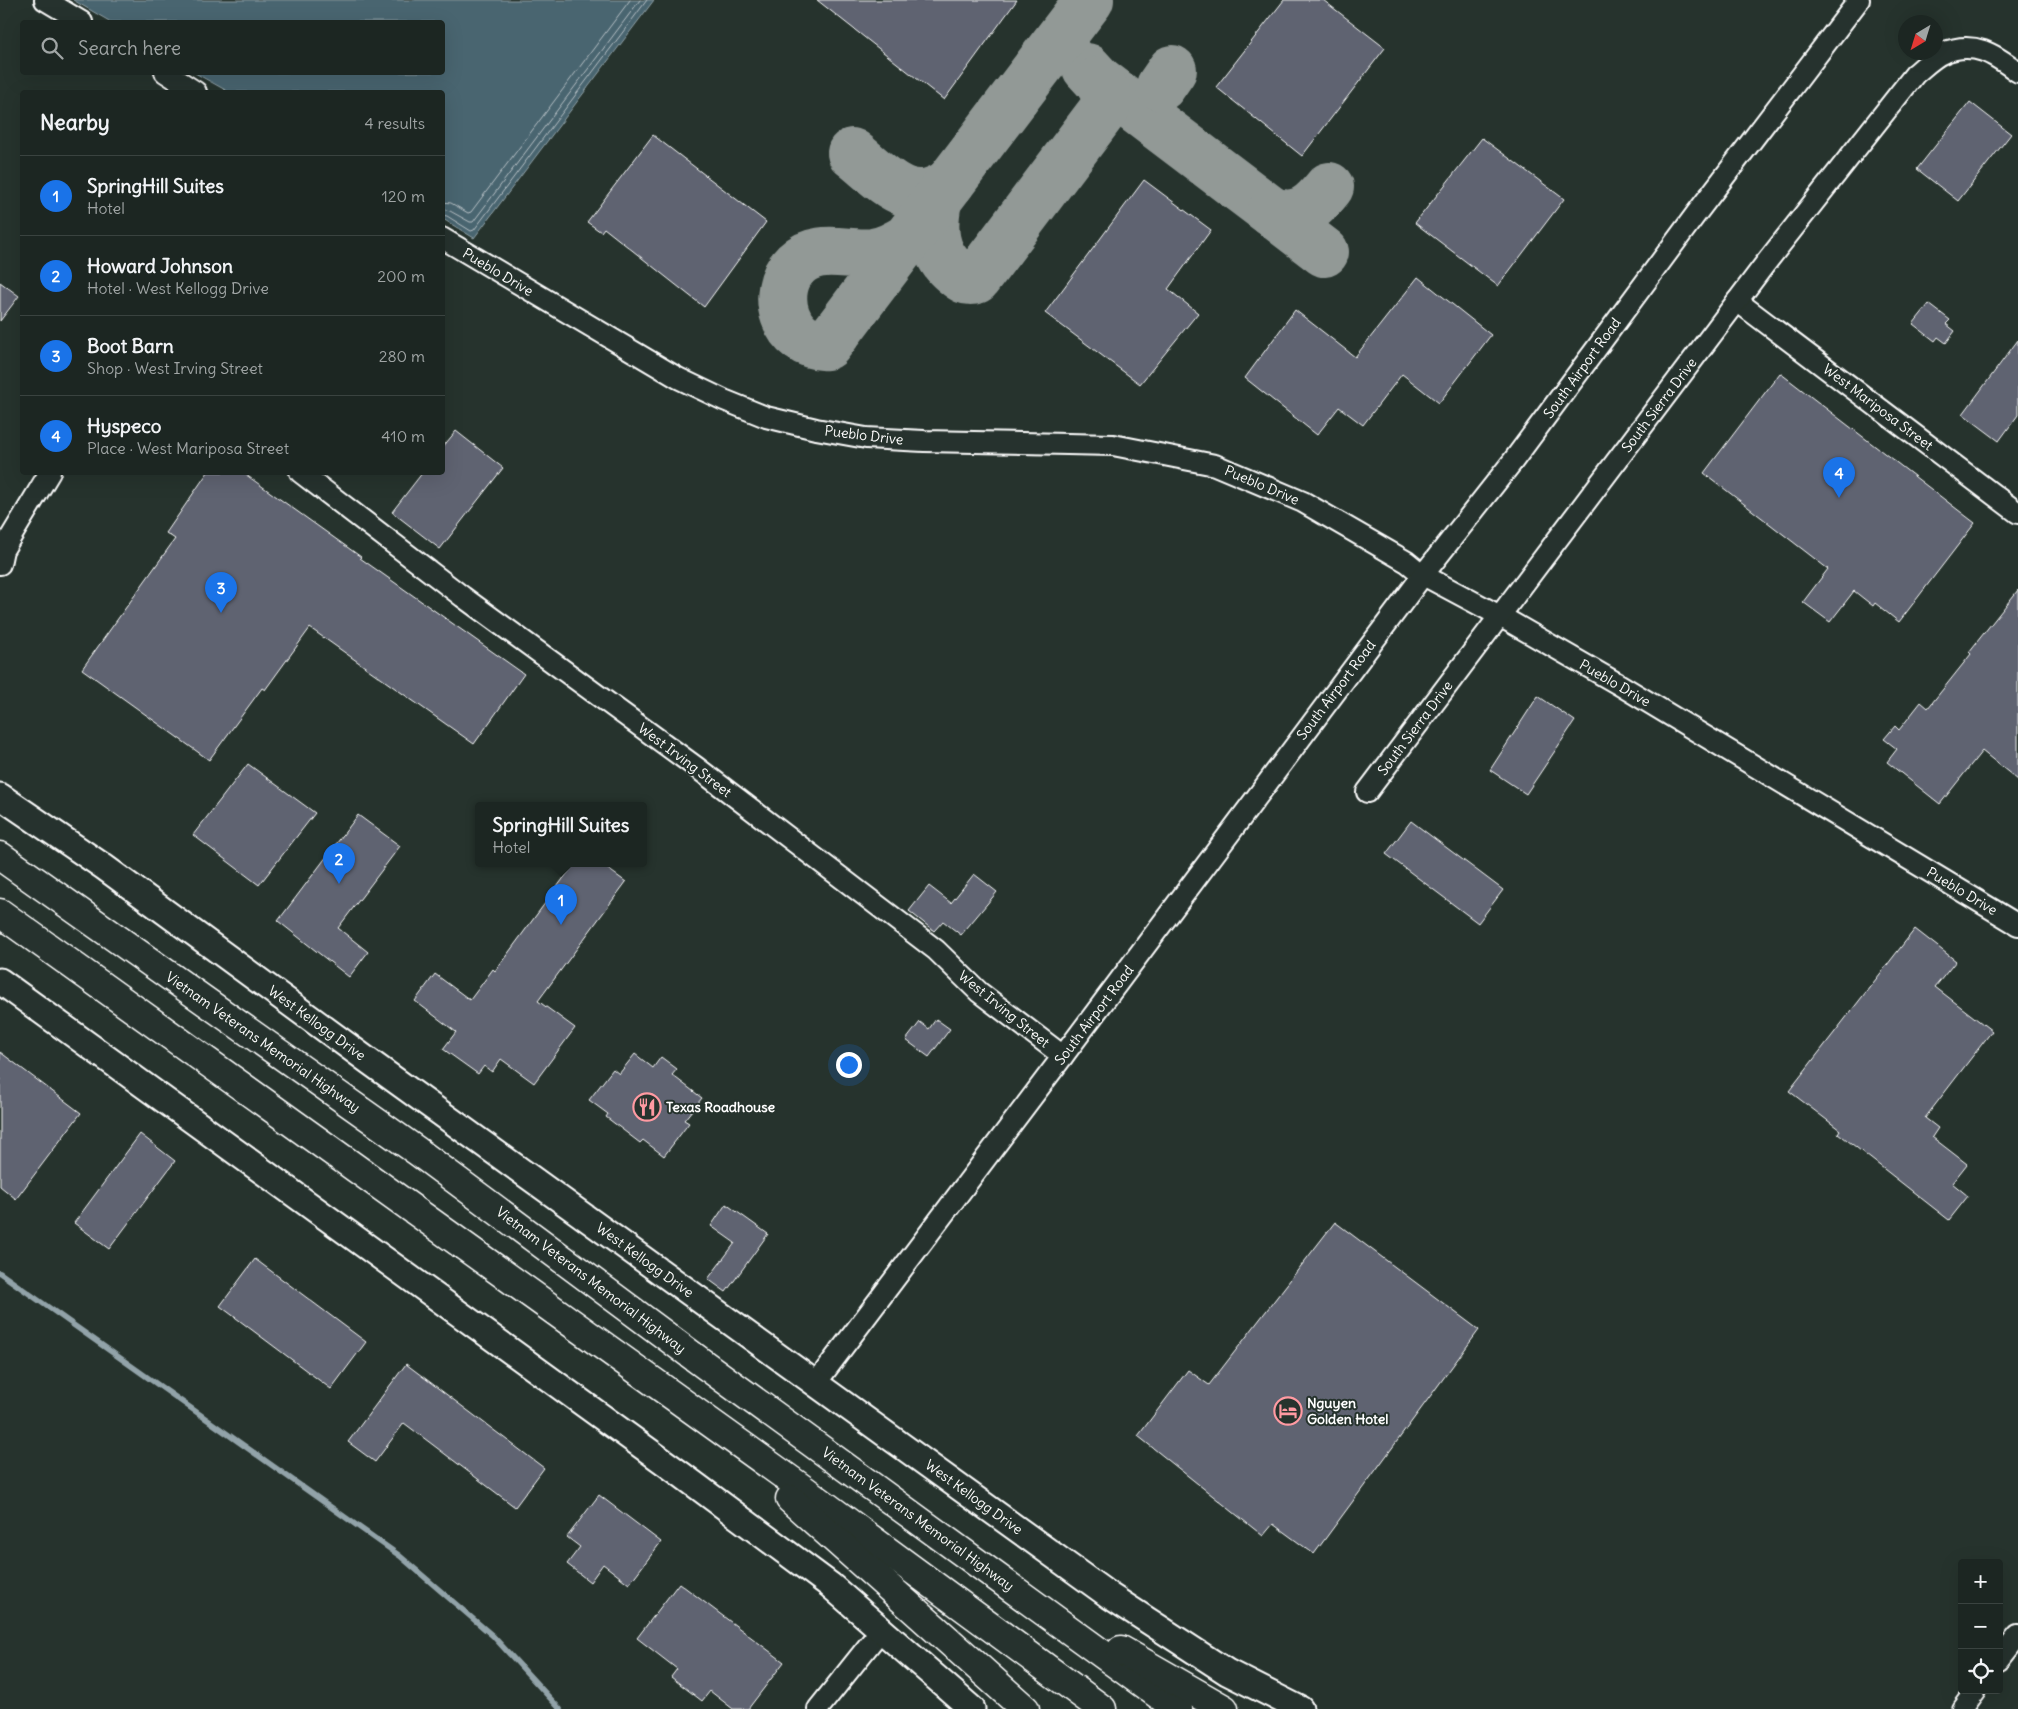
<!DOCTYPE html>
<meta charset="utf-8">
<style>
:root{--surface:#1c2622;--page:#252e2a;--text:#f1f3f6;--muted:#a0a5a5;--line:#3a4340;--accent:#1a73e8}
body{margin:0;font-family:Delius,sans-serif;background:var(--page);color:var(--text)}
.controls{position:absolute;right:15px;bottom:15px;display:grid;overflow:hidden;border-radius:5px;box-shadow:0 5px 20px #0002}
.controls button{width:45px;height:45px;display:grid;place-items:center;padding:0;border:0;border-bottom:1px solid var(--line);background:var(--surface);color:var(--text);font:25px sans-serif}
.compass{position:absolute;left:1898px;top:15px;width:45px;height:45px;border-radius:50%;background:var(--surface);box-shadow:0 5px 20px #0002;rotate:218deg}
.you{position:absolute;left:848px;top:1064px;width:18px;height:18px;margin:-12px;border:4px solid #fff;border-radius:50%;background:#1a73e8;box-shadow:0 0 0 8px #1a73e833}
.badge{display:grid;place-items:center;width:32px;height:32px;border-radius:50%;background:var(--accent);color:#fff;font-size:16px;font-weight:700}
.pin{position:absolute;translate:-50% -41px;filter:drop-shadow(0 1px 2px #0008)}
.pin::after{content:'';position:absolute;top:26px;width:18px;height:15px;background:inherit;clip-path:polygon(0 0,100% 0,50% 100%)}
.popup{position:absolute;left:475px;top:802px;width:172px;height:65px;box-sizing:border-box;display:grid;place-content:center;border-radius:5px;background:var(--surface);filter:drop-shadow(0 1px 4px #0005);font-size:16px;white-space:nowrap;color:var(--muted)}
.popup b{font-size:19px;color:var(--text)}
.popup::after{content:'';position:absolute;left:50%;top:100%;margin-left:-10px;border:10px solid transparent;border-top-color:var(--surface)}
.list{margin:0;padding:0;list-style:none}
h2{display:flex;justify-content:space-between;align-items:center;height:65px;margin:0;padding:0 20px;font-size:21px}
h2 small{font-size:16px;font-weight:400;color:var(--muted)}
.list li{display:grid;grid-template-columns:32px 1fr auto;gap:15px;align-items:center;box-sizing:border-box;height:80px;padding:0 20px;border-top:1px solid var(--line)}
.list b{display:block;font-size:19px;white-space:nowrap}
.list p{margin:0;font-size:16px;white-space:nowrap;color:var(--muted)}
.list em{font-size:16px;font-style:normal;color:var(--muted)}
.icon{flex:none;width:28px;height:28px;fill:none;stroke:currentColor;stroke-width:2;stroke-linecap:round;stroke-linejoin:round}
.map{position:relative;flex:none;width:2018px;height:1709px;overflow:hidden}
.search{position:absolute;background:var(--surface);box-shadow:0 5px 20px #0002;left:20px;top:20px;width:425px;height:55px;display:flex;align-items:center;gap:12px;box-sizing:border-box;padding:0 18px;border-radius:5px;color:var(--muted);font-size:19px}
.panel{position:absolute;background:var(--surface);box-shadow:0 5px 20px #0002;left:20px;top:90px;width:425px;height:385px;border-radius:5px}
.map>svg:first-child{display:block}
.water{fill:#4a6570;stroke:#92a3a9}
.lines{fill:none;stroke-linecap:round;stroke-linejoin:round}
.shore{stroke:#b7c1c6;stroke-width:1}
.stream{stroke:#92a3a9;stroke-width:5.5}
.taxiway{stroke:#929996;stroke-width:50}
.building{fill:#5e6371;stroke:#fff}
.minor-casing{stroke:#fff;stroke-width:24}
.major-casing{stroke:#fff;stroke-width:29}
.highway-casing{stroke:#fff;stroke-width:31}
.minor{stroke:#26332d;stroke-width:20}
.major{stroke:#26332d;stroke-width:25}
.highway{stroke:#26332d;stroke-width:28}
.labels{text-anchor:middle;stroke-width:4;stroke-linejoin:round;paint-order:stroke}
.street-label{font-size:14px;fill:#fff;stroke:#26332d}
.poi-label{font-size:14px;font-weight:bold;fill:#fff;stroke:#26332d;text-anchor:start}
</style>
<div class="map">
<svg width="2018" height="1709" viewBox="0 0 2018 1709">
<rect width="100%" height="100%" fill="#26332d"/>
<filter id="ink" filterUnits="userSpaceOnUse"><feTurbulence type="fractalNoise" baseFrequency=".02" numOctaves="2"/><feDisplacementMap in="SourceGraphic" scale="10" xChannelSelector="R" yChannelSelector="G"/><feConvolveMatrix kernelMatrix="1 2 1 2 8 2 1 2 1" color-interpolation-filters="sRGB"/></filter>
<g filter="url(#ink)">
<polygon class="water" points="73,0 654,0 474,238 443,219 442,92 229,92 195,73 442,72 442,22 111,22"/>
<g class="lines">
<g class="shore">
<polyline points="442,202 451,203 468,213 471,212 630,0"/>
<polyline points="442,209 450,211 470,222 473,222 640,0"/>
<polyline points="442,215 447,216 471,231 474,230 647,0"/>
</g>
<polyline class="stream" points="0,1273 400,1556 493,1636 560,1709"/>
<g class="taxiway">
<polyline points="1087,68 1099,81 1272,212"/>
<polyline points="1161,86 1172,70"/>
<path d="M852,153c32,25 57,59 98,30"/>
<path d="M937,201c-5,26 -5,53 18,71 7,6 12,10 21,7l129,-171 1,-14 -7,-13"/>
<path d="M908,238l-81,107c-42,3 -59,-54 -31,-81 21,-21 51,-8 77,-11 13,-2 24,-8 35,-15l181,-238"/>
<path d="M1324,252l-52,-40c28,8 40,-4 57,-25"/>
</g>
</g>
<g class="building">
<polygon points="817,0 1017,0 944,100"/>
<polygon points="1284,0 1323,0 1385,48 1302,156 1216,87"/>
<polygon points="1970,102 2011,134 1958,201 1917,169"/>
<polygon points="653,135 766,222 704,307 604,228 601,232 587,222"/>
<polygon points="1482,138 1564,199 1498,286 1415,223"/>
<polygon points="1144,180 1211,230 1168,289 1198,313 1140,384 1045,313"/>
<polygon points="1418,277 1491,335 1439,403 1402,374 1363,425 1339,407 1317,435 1245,378 1295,310 1355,357"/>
<polygon points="0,282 19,296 0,321"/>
<polygon points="1929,304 1950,320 1946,324 1955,331 1946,343 1938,337 1935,341 1913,324"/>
<polygon points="2018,340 2018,415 1999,441 1963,414"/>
<polygon points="1780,373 1975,523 1899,622 1875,603 1873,606 1854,591 1830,622 1803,602 1828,569 1704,473"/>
<polygon points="456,431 503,468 440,549 392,512 423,472 442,472 442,448"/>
<polygon points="208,472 242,472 361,557 360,558 524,674 474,744 310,628 265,690 262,688 209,760 82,669 175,539 166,533"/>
<polygon points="2018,590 2018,780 1982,751 1940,804 1887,762 1897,749 1884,739 1895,726 1899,730 1921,702 1928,708 1971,654 1969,652"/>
<polygon points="1538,696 1575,721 1526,794 1490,770"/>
<polygon points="248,764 315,813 259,885 193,835"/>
<polygon points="358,815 400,846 338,928 368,952 349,977 278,921"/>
<polygon points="1411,821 1503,890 1478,923 1386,854"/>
<polygon points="574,864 601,864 626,882 538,1001 575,1028 534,1083 501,1059 492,1072 484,1066 478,1074 443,1049 456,1032 415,1001 435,974 470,1000 493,969 495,971"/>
<polygon points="974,874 997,892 961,935 943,921 934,931 909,911 929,886 951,903"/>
<polygon points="1915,929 1956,961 1935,987 1992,1031 1925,1118 1938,1128 1932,1137 1967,1164 1952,1183 1968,1196 1949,1220 1838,1133 1840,1130 1789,1091"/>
<polygon points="936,1019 950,1029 929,1057 906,1040 920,1022 929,1029"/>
<polygon points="0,1052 81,1113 16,1199 0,1186"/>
<polygon points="635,1054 653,1068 661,1057 677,1069 672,1075 702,1098 684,1120 689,1123 664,1156 643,1140 640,1143 606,1117 608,1114 589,1100 613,1069 619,1074"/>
<polygon points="140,1134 175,1161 109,1249 74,1223"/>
<polygon points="726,1204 768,1234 726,1292 708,1279 735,1243 711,1226"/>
<polygon points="1335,1222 1479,1330 1314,1554 1273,1524 1263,1536 1138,1436 1188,1370 1209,1385"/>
<polygon points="255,1259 366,1342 331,1389 220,1306"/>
<polygon points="406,1364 544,1468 515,1507 404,1423 375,1462 348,1442"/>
<polygon points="599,1495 661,1542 629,1584 603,1564 590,1582 567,1564 580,1547 567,1537"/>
<polygon points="679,1583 784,1662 748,1709 733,1709 710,1691 702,1701 671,1677 677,1669 637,1638"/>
</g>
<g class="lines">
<g class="minor-casing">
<g id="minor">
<polyline points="45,0 82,22"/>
<polyline points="165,72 196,92"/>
<polyline points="442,238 678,378 724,400 766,417 816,429 866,438 924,441 1113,445 1215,465 1303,502 1407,562 1423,575 1500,616 1620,685 2018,925"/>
<polyline points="1737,301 2018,513"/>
<polyline points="300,472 463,597 696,767 936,950 979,992 1063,1056"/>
<polyline points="0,564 3,550 50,472"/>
<path d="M1367,792l398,-528 150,-190c9,-7 18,-17 28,-21 31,-13 51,1 75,19"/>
<polyline points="816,1383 1063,1056 1423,575 1513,461 1696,214 1859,0"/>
<polyline points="1999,1660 2018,1636"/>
<polyline points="818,1709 881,1630"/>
<polyline points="1962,1709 1976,1690"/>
</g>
</g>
<g class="major-casing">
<g id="major">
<polyline points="0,796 104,867 370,1062 1110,1596 1227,1672 1300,1709"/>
<polyline points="0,981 682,1475 830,1585 972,1709"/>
</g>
</g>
<g class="highway-casing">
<g id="highway">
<polyline points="0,856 417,1151 705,1365 1178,1709"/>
<polyline points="0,913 803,1489 1102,1709"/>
<polyline points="790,1499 1025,1709"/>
<polyline points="1121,1650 1224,1709"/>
</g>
</g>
<use href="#minor" class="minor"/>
<use href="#major" class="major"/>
<use href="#highway" class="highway"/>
</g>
</g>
<defs>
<g id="restaurant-ring" transform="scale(1.4375)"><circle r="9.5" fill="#26332d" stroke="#ff9aa2" stroke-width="1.5"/><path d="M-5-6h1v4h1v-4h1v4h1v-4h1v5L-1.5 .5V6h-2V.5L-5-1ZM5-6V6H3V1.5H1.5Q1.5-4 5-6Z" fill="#ff9aa2"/></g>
<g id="hotel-ring" transform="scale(1.4375)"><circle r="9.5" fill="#26332d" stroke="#ff9aa2" stroke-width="1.5"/><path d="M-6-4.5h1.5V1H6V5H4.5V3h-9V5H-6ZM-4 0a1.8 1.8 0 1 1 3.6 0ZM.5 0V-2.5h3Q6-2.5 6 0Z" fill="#ff9aa2"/></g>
</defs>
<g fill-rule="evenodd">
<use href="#restaurant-ring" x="647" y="1107"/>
<use href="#hotel-ring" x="1288" y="1411"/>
</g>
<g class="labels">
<g class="street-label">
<text transform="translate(498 272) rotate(31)" y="5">Pueblo Drive</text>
<text transform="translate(1582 368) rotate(-54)" y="5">South Airport Road</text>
<text transform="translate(1659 405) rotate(-53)" y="5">South Sierra Drive</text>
<text transform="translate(1878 407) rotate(37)" y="5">West Mariposa Street</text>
<text transform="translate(864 435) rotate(7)" y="5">Pueblo Drive</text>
<text transform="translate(1262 485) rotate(23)" y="5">Pueblo Drive</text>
<text transform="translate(1615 683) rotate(30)" y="5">Pueblo Drive</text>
<text transform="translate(1336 690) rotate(-53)" y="5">South Airport Road</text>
<text transform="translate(1415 728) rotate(-53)" y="5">South Sierra Drive</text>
<text transform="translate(685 760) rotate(37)" y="5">West Irving Street</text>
<text transform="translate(1962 891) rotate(31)" y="5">Pueblo Drive</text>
<text transform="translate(1004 1009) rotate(39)" y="5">West Irving Street</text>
<text transform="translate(1094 1015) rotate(-53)" y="5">South Airport Road</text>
<text transform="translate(317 1023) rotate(36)" y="5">West Kellogg Drive</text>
<text transform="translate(263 1042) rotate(35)" y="5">Vietnam Veterans Memorial Highway</text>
<text transform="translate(645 1260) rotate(36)" y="5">West Kellogg Drive</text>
<text transform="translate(591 1280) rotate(37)" y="5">Vietnam Veterans Memorial Highway</text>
<text transform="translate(974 1497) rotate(36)" y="5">West Kellogg Drive</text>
<text transform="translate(918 1519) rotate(36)" y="5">Vietnam Veterans Memorial Highway</text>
</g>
<g class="poi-label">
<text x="666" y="1112">Texas Roadhouse</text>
<text x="1307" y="1408">Nguyen<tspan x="1307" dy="16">Golden Hotel</tspan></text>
</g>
</g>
</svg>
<div class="controls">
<button>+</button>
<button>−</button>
<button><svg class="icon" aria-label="locate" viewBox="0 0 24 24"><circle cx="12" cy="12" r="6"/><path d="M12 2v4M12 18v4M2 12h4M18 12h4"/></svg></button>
</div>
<svg class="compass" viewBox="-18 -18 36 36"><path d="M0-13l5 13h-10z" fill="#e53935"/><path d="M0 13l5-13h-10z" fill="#a0a5a5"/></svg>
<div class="you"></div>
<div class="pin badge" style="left:561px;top:925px">1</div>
<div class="popup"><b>SpringHill Suites</b>Hotel</div>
<div class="pin badge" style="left:339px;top:884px">2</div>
<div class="pin badge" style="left:221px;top:613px">3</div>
<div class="pin badge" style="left:1839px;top:498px">4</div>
<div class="search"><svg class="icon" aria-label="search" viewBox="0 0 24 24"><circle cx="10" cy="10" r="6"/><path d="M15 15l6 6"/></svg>Search here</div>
<section class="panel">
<h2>Nearby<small>4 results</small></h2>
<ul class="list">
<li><span class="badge">1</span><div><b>SpringHill Suites</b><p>Hotel</p></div><em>120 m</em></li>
<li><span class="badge">2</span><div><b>Howard Johnson</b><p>Hotel · West Kellogg Drive</p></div><em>200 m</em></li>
<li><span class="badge">3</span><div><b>Boot Barn</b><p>Shop · West Irving Street</p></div><em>280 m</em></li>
<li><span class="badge">4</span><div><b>Hyspeco</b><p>Place · West Mariposa Street</p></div><em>410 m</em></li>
</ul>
</section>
</div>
